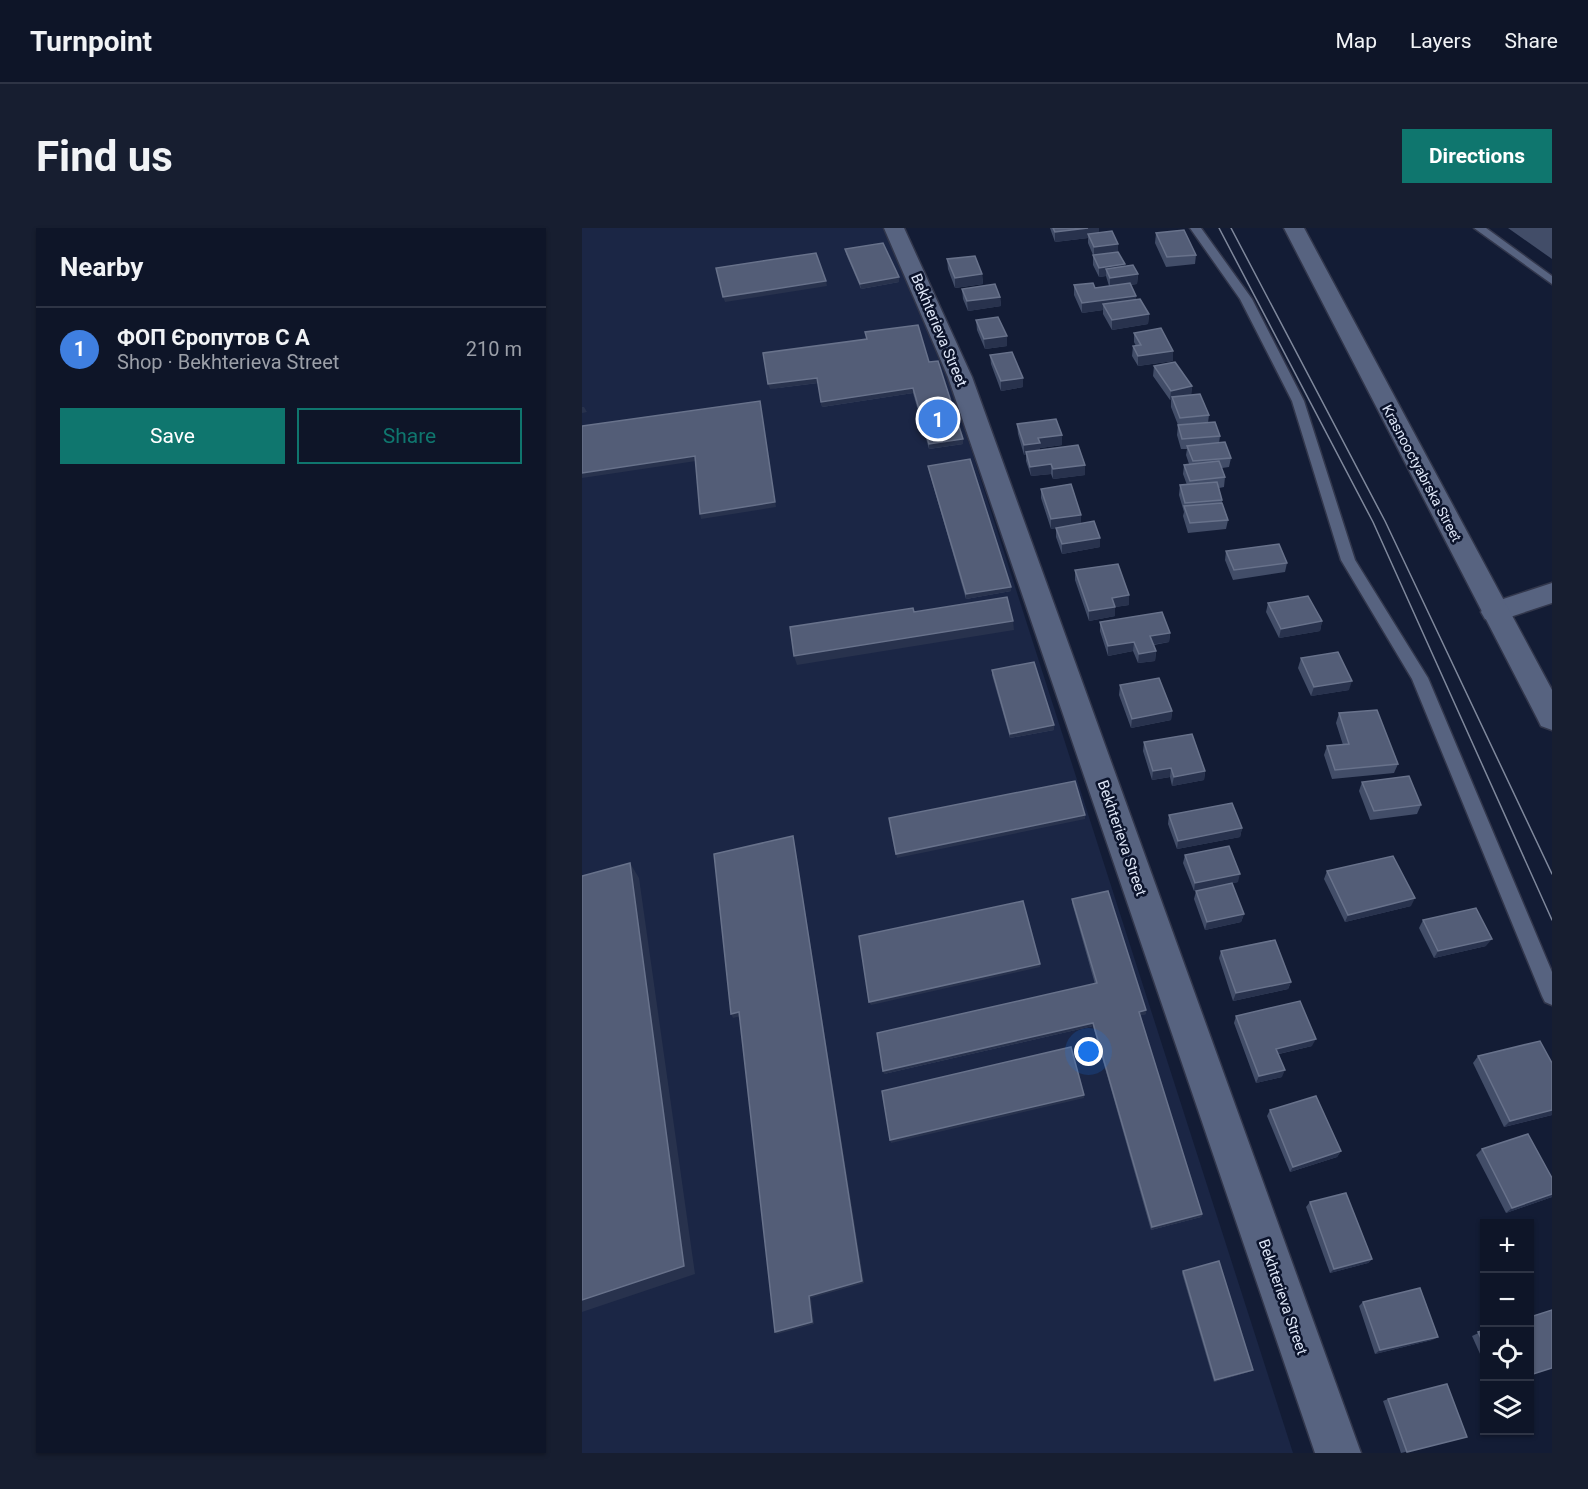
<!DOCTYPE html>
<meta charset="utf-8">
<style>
:root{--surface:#0e1528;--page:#171e30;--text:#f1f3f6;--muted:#9b9fa8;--line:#2e3445;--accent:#0f766e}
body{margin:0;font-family:Roboto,sans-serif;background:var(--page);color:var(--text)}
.controls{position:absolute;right:18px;bottom:18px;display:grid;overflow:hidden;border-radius:0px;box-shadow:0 2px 4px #0004}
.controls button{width:54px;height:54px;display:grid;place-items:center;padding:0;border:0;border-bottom:2px solid var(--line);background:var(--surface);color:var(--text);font:30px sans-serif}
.you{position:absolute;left:507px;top:824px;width:21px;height:21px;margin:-15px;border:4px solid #fff;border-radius:50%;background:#1a73e8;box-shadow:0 0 0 9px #1a73e833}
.badge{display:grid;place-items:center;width:39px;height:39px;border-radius:50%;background:var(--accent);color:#fff;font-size:20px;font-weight:700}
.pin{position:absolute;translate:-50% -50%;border:3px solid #fff;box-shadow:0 2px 6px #0006}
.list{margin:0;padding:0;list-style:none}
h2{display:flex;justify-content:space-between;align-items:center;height:78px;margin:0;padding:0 24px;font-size:26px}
h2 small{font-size:20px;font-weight:400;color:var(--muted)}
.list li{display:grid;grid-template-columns:39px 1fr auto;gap:18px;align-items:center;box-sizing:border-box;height:84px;padding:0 24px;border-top:2px solid var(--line)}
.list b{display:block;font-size:22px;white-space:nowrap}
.list p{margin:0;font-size:20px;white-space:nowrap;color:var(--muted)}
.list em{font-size:20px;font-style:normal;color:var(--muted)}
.actions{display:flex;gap:12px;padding:18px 24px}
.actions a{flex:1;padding:14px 0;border:2px solid var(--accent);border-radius:0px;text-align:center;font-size:21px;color:var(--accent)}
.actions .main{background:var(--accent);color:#fff}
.icon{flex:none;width:33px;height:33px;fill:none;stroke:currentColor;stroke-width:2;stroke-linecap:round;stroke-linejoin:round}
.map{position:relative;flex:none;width:970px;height:1225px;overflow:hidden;border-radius:0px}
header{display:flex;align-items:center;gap:36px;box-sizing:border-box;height:84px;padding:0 30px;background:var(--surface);border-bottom:2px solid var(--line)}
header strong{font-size:28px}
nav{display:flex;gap:33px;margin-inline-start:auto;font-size:21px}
.intro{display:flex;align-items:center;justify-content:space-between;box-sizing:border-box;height:144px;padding:0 36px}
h1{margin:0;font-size:42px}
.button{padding:15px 27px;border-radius:0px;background:var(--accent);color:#fff;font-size:21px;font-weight:700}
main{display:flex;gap:36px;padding:0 36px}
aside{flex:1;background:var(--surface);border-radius:0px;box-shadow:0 2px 4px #0004}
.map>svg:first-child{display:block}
.built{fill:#1b2645}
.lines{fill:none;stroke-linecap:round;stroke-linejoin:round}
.lane-casing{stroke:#32374c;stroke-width:3}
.street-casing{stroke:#32374c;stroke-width:3}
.secondary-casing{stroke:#32374c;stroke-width:3}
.lane{fill:#576380;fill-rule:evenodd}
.street{fill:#576380;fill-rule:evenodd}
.secondary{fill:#576380;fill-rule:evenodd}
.tram{stroke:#7f889c;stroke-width:1.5}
.wall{fill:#424d68}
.shaded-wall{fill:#28324d}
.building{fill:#535d77;stroke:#68728b;stroke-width:1.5}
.labels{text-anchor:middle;stroke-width:5;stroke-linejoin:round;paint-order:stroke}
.far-street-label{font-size:14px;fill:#dee6f7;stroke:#0b132b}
.street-label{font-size:15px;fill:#dee6f7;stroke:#0b132b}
</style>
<header>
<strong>Turnpoint</strong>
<nav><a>Map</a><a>Layers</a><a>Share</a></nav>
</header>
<div class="intro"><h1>Find us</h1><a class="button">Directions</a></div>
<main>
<aside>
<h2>Nearby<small></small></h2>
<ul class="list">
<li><span class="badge" style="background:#3f7fe0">1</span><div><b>ФОП Єропутов С А</b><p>Shop · Bekhterieva Street</p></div><em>210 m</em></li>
</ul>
<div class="actions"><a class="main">Save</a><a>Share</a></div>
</aside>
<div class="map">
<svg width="970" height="1225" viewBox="0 0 970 1225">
<rect width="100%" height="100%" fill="#131c35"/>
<polygon class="built" points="0,0 303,0 362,137 711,1225 0,1225"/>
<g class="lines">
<g class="lane-casing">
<g id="lane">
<polygon points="608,0 619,0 670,71 722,173 773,332 846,450 970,744 970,777 963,774 960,768 830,451 759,332 710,173 658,71"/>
<polygon points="892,0 904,0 970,48 970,56"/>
</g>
</g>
<g class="street-casing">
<g id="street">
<polygon points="302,0 322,0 390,149 779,1225 733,1225 366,149"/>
<polygon points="970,355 970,375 913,394 903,391 899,384 903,377"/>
</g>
</g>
<g class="secondary-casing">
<polygon id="secondary" points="702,0 722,0 970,462 970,502 959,498 955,490"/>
</g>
<use href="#lane" class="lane"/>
<use href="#street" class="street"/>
<use href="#secondary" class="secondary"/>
<g class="tram">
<polyline points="637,0 791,294 970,692"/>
<polyline points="649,0 803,293 970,646"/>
</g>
</g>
<g class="wall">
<polygon points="468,0 517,0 517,5 536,24 543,38 556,46 555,56 548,57 554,68 554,71 567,86 566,96 530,102 521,86 521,82 500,85 492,67 492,57 513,60 527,58 524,48 517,49 511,37 511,27 506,15 506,10 473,14"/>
<polygon points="926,0 970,0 970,31"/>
<polygon points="574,5 614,27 613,36 584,39 573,15"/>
<polygon points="263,21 317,49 317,54 279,61 264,26"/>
<polygon points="365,31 400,46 401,56 373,60 366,41"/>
<polygon points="380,61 418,69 419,78 386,83 381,71"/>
<polygon points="394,92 425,118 403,121 395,102"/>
<polygon points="552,105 591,133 556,138 550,128 551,118 554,118 552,114"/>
<polygon points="408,127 441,150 441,159 419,163 409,136"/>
<polygon points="347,134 381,216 347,221 331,165 240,179 236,155 188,161"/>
<polygon points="572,138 610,158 609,167 627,187 626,195 638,208 637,215 649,230 647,239 640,240 643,249 642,259 637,260 640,272 640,275 646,292 644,301 606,305 601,288 602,284 597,267 598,257 605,257 601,246 602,237 607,236 604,227 605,221 599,221 595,207 596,197 589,179 589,172 588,172 571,148"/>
<polygon points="435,196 480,207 480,217 458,220 458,222 503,247 471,251 469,246 449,248 444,233 444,227 442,227 436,206"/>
<polygon points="346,238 429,359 429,363 384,371 347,243"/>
<polygon points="459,261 499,287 499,295 518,319 480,326 474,309 474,300 469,301 459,270"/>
<polygon points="644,323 705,335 703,344 651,352 643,332"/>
<polygon points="493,342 547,367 547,377 533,379 533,388 507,393 493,352"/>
<polygon points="686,375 740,393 738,403 697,410 684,384"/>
<polygon points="518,394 588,405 587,414 572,417 574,423 573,433 556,435 551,423 526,428 518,403"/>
<polygon points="719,430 767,462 729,468 716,440"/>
<polygon points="410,442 472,502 428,510 410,447"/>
<polygon points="538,457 590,483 589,492 549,500 537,467"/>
<polygon points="757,485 816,536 812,545 750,551 742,527 745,518 761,517 754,495"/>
<polygon points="562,514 623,543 622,552 590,558 588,549 570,552 561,523"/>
<polygon points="780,554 839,577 835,586 788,592 777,563"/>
<polygon points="587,587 660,600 658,609 595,621 586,596"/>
<polygon points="603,627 656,654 612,663 601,635"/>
<polygon points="745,643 829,678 763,694 742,651"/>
<polygon points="614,663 662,686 659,694 623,702 612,671"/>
<polygon points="490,671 564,782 564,786 558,787 620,986 619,989 569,1002 511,798 302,846 513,756 490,675"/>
<polygon points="841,692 904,718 852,730 837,700"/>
<polygon points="639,723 709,754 706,761 651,773 637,730"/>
<polygon points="654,788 730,818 697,826 700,849 674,855 652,795"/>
<polygon points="896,828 970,887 922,899 891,835"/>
<polygon points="688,882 759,923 755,929 708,944 685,888"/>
<polygon points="900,921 970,950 970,969 924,985 894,927"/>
<polygon points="728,974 790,1031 786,1035 748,1045 724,979"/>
<polygon points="601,1043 671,1142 670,1143 632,1154 600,1045"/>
<polygon points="781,1074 856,1109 850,1112 793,1126 777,1078"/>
<polygon points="903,1102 903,1137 890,1108"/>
<polygon points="806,1171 885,1209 819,1225 801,1173"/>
</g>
<g class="shaded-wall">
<polygon points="506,0 517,0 517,8 506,6 506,10 473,14 473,4"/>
<polygon points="536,16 536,25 512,28 512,19"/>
<polygon points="543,36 542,46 524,41 524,48 517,49 517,40"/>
<polygon points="400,46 401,56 373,60 373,50"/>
<polygon points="556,46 555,56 528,59 528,50"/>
<polygon points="317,49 317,54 279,61 278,56"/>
<polygon points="244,53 245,58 143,74 141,69"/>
<polygon points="554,68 554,78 521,76 521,82 500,85 500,75"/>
<polygon points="418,69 419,78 386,83 385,73"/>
<polygon points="567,86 566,96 530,102 530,92"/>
<polygon points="425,108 425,118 403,121 402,111"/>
<polygon points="591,123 591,133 556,138 556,128"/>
<polygon points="235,150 236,155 188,161 186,156"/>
<polygon points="441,150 441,159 419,163 419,153"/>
<polygon points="610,158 609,168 590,169 589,172 588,172 589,163"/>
<polygon points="331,160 331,165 240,179 239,174"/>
<polygon points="178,173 194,279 119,291 118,286"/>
<polygon points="0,179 2,179 5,184 0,185"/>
<polygon points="480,207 480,217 458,220 458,225 444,224 444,227 442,227 442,217 456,210"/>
<polygon points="381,211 381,216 347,221 347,216"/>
<polygon points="113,228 114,233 0,250 0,245"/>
<polygon points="469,236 469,246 449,248 448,239"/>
<polygon points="503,237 503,247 471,251 471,241"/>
<polygon points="499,287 499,296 469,301 469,291"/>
<polygon points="518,310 518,319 480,326 480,316"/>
<polygon points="429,359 429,363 384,371 384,366"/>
<polygon points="547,367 547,377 533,379 533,388 507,393 507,383 530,370"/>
<polygon points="431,393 432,402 215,437 212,428"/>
<polygon points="740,393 738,403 697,410 699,401"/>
<polygon points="588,405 587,414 568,417 568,408"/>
<polygon points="552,414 551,423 526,428 526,418"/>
<polygon points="574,423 573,433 556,435 557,426"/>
<polygon points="770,453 767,462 729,468 732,459"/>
<polygon points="590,483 589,492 549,500 550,491"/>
<polygon points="472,497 472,502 428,510 428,506"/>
<polygon points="589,540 588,549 570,552 571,543"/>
<polygon points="623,543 622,552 590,558 592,549"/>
<polygon points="503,587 503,591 315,630 314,626"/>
<polygon points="660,600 658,609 595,621 596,613"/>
<polygon points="211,608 212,613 282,1055 229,1070 232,1096 195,1106 193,1104 227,1068"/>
<polygon points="48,635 57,650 113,1046 0,1084 0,1072"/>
<polygon points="658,646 656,654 612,663 613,655"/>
<polygon points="833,670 829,678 763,694 766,687"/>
<polygon points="662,686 659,694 623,702 625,694"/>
<polygon points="910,711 904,718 852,730 856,723"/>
<polygon points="458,736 458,739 289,777 287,774"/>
<polygon points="709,754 706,761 651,773 654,765"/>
<polygon points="564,782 564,786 557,788 557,784"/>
<polygon points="157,784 159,788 151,790 149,786"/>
<polygon points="511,795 511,798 302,846 301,843"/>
<polygon points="734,811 730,818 692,827 694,821"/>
<polygon points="703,842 700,849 674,855 677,848"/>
<polygon points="502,867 502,870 309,915 308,912"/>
<polygon points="970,882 970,887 922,899 928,893"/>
<polygon points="759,923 755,929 708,944 711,939"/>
<polygon points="970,966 970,969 924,985 930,980"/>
<polygon points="620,986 619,989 569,1002 570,999"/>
<polygon points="790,1031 786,1035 748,1045 752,1041"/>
<polygon points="856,1109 850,1112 793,1126 798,1122"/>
<polygon points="671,1142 670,1143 632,1154 633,1152"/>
</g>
<g class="building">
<polygon points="471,0 506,0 473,4"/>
<polygon points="602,2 614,27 585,29 574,5"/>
<polygon points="530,3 536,16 512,19 506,6"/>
<polygon points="301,15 317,49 278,56 263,21"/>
<polygon points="536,24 543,36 517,40 511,27"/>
<polygon points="234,25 244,53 141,69 134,40"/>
<polygon points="393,28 400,46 373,50 365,31"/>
<polygon points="551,37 556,46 528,50 524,41"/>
<polygon points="511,55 513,60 548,55 554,68 500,75 492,57"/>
<polygon points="413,56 418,69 385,73 380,61"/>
<polygon points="558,71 567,86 530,92 521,76"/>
<polygon points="416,89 425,108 402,111 394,92"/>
<polygon points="336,97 347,134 356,133 381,211 347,216 331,160 239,174 235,150 186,156 181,125 285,111 283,104"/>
<polygon points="579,100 591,123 556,128 551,118 559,117 552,105"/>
<polygon points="430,124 441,150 419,153 408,127"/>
<polygon points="593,134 610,158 589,163 572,138"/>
<polygon points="618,166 627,187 598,190 590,169"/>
<polygon points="178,173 193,274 118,286 113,228 0,245 0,198"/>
<polygon points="474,191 480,207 456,210 458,215 442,217 435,196"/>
<polygon points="633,194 638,208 600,211 596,197"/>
<polygon points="643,214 649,230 611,233 605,218"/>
<polygon points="496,217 503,237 471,241 469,236 448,239 444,224"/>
<polygon points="388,231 429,359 384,366 346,238"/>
<polygon points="637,233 643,249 608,253 602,237"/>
<polygon points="635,254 640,272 603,275 598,257"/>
<polygon points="489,256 499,287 469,291 459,261"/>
<polygon points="640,275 646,292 608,295 602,278"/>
<polygon points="512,293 518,310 480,316 474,300"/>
<polygon points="697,316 705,335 652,342 644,323"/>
<polygon points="536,336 547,367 530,370 533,379 507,383 493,342"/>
<polygon points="726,368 740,393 699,401 686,375"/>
<polygon points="425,369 431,393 212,428 208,399 331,380 332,384"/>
<polygon points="580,384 588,405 568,408 574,423 557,426 552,414 526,418 518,394"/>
<polygon points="756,424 770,453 732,459 719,430"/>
<polygon points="452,434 472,497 428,506 410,442"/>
<polygon points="577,450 590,483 550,491 538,457"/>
<polygon points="795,482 816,536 753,542 745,518 767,516 757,485"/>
<polygon points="610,506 623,543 592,549 589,540 571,543 562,514"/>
<polygon points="827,548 839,577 792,583 780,554"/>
<polygon points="493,553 503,587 314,626 307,590"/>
<polygon points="650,575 660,600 596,613 587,587"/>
<polygon points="211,608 280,1053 227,1068 230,1094 193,1104 157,784 149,786 132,626"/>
<polygon points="647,618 658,646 613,655 603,627"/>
<polygon points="811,628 833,670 766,687 745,643"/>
<polygon points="48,635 102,1038 0,1072 0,648"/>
<polygon points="650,655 662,686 625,694 614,663"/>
<polygon points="526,663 564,782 557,784 620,986 570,999 511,795 301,843 295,805 515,755 490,671"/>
<polygon points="441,673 458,736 287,774 277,708"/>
<polygon points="894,680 910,711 856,723 841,692"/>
<polygon points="693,712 709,754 654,765 639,723"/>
<polygon points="718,773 734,811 694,821 703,842 677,848 654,788"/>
<polygon points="958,813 970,835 970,882 928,893 896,828"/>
<polygon points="489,819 502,867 308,912 300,863"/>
<polygon points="734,868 759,923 711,939 688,882"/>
<polygon points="946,906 970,950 970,966 930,980 900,921"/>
<polygon points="764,965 790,1031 752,1041 728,974"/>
<polygon points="637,1033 671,1142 633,1152 601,1043"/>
<polygon points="838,1060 856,1109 798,1122 781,1074"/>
<polygon points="970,1082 970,1140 948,1147 948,1089"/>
<polygon points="903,1102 903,1119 896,1104"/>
<polygon points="865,1156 885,1209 825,1224 806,1171"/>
</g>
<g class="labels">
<g class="far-street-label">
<text transform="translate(840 245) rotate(62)" y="5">Krasnooctyabrska Street</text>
</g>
<g class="street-label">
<text transform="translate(357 102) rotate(67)" y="5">Bekhterieva Street</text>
<text transform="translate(540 610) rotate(71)" y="5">Bekhterieva Street</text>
<text transform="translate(701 1069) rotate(71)" y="5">Bekhterieva Street</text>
</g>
</g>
</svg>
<div class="controls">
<button>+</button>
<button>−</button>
<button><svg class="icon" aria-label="locate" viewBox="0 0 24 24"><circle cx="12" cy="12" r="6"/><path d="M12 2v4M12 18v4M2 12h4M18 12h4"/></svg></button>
<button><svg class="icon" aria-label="layers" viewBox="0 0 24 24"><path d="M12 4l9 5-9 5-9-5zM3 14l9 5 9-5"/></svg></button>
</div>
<div class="you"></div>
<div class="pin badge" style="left:356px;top:191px;background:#3f7fe0">1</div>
</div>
</main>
